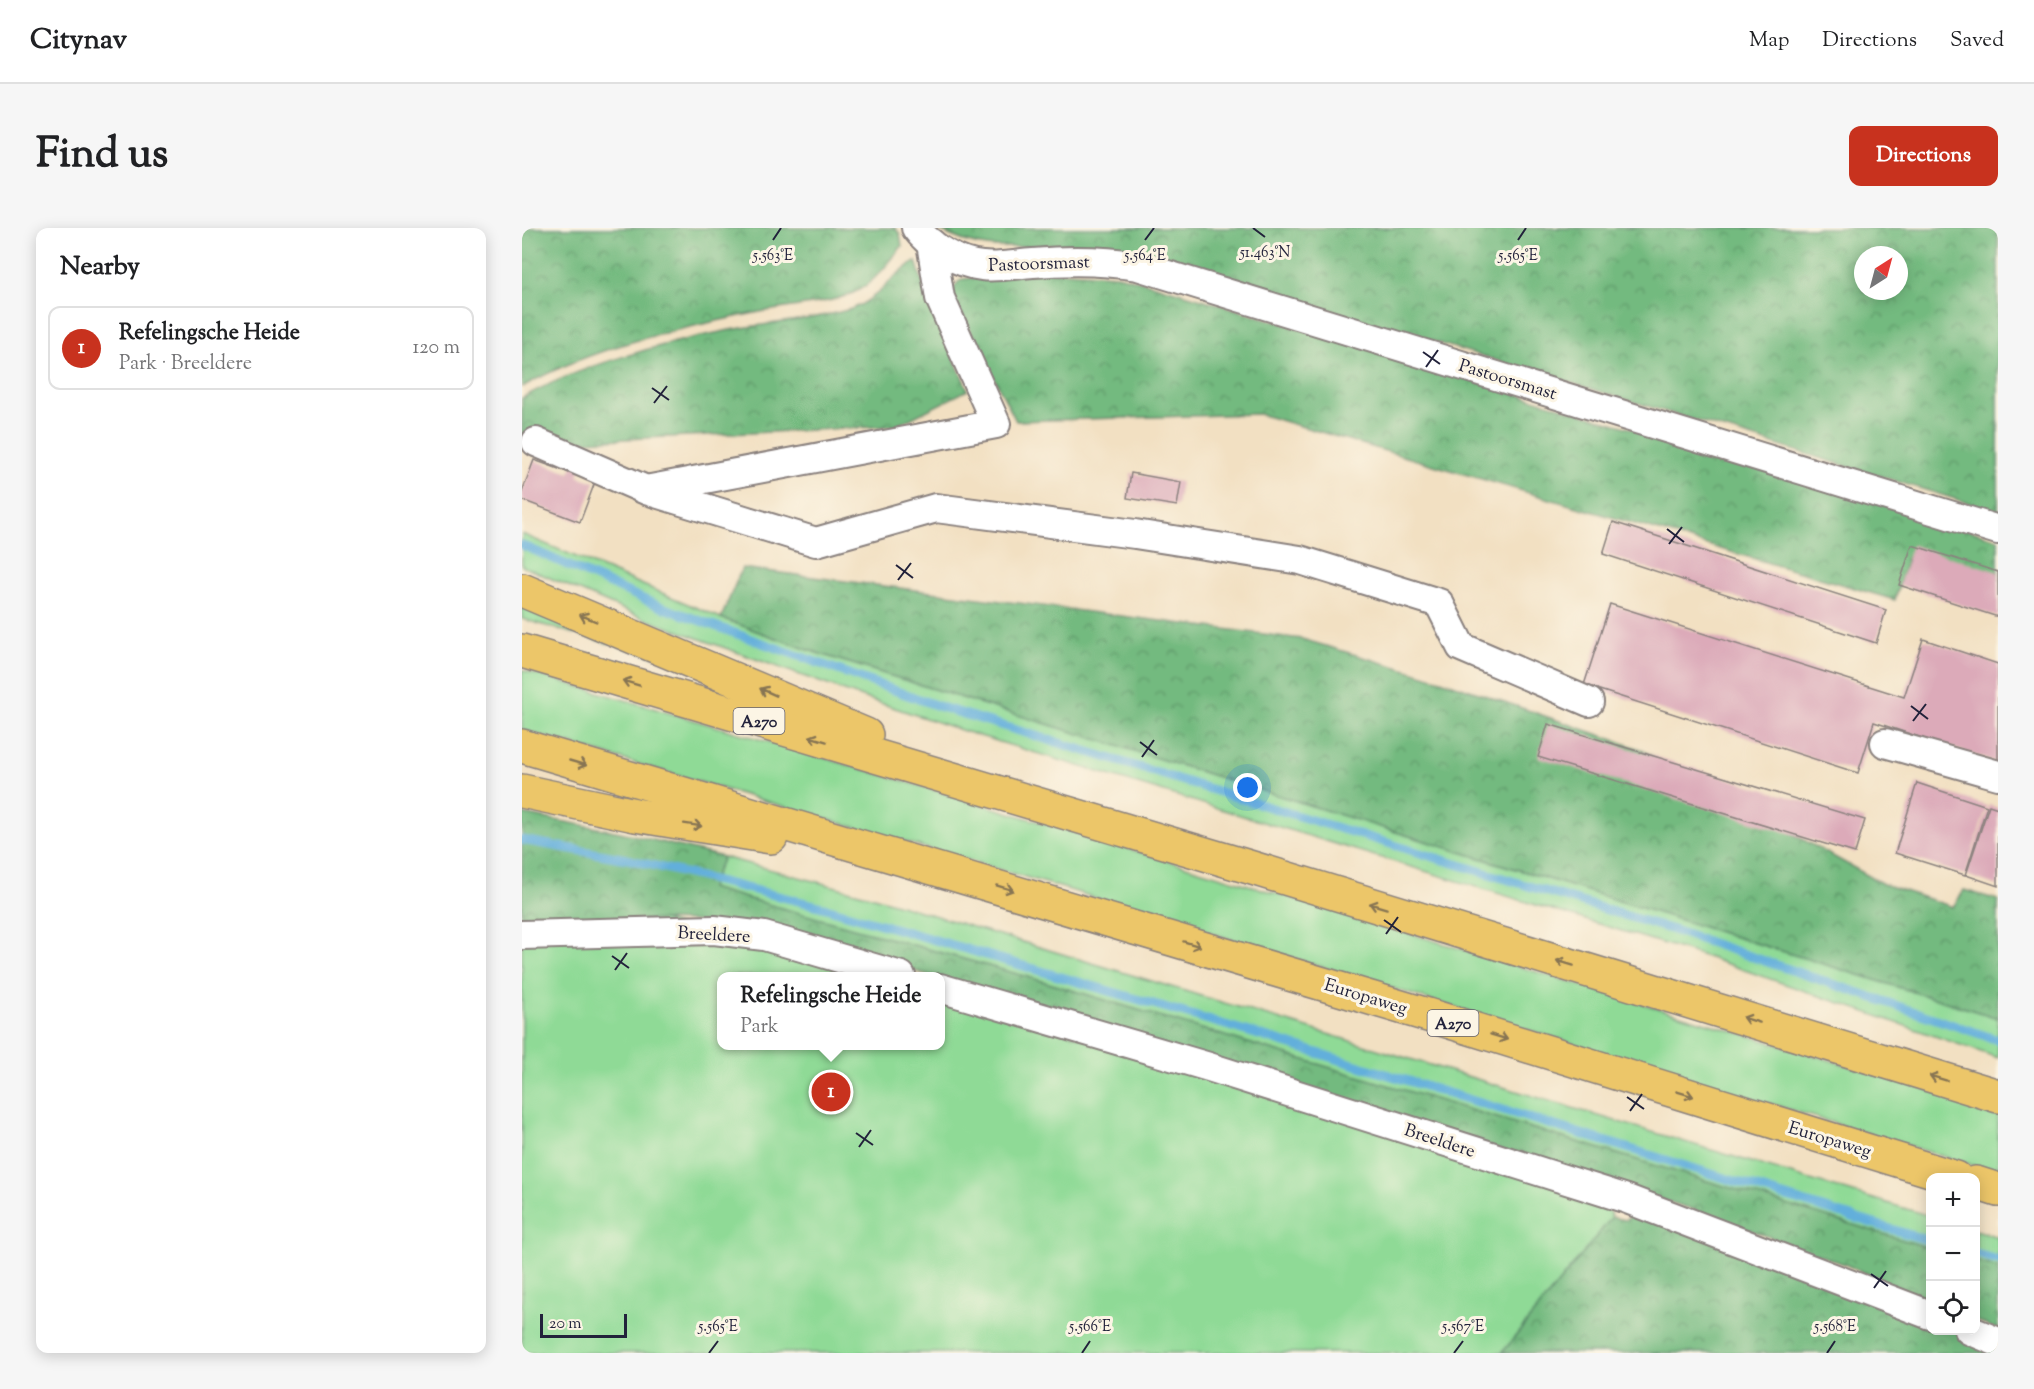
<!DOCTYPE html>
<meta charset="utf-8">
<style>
:root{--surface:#fff;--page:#f6f6f6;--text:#202124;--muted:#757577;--line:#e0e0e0;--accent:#c8321e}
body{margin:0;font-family:"Sorts Mill Goudy",serif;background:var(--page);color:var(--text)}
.controls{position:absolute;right:18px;bottom:18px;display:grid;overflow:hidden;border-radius:12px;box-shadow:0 3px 15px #0003}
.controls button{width:54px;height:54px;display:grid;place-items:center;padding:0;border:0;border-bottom:2px solid var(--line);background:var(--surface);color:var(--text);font:30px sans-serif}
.compass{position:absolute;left:1332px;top:18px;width:54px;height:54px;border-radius:50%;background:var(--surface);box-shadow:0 3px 15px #0003;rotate:36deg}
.scale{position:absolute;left:18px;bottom:15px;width:87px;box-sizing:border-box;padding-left:6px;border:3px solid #22223b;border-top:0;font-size:16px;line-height:21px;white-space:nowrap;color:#22223b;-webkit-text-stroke:4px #fcf5e5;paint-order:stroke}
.you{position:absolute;left:726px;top:560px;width:21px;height:21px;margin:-15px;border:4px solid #fff;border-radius:50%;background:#1a73e8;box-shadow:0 0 0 9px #1a73e833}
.badge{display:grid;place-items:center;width:39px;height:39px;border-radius:50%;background:var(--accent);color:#fff;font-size:20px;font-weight:700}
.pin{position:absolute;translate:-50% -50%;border:3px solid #fff;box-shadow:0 2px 6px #0006}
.popup{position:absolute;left:195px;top:744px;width:228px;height:78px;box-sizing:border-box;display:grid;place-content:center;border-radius:12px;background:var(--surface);filter:drop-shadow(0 2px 4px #0005);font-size:20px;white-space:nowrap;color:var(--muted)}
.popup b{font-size:22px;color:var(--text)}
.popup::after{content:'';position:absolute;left:50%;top:100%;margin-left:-12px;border:12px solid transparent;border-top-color:var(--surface)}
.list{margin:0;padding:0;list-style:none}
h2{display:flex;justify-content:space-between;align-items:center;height:78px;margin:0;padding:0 24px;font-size:26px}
h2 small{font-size:20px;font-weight:400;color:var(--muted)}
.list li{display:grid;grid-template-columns:39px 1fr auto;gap:18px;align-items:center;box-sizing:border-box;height:84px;margin:0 12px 12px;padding:0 12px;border:2px solid var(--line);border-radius:12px}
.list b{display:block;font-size:22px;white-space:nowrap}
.list p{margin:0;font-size:20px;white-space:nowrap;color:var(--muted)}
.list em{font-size:20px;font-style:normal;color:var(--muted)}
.icon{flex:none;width:33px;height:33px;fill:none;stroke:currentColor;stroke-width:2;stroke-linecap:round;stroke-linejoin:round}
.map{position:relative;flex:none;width:1476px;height:1125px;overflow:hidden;border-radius:12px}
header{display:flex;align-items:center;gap:36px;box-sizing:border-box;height:84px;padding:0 30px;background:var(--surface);border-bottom:2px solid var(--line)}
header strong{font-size:28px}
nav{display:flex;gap:33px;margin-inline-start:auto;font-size:21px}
.intro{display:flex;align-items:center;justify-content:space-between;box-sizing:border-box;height:144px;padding:0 36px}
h1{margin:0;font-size:42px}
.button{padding:15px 27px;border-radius:12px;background:var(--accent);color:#fff;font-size:21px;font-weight:700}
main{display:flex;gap:36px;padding:0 36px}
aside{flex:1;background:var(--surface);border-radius:12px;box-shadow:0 3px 15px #0003}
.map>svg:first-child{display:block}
.green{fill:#8fda96;stroke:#587e68;stroke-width:1.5}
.forest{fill:url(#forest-crowns);stroke:#4a6e5d;stroke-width:1.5;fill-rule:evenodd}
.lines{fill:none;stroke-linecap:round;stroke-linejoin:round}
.stream{stroke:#62afdb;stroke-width:9}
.building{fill:#dcaab9}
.minor-casing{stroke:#8a817e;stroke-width:32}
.highway-casing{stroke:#8a817e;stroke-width:36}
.minor{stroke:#fff;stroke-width:28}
.highway{stroke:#ecc669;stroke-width:33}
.oneway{stroke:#877452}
.ticks{fill:none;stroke:#22223b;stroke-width:2}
.labels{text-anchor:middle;stroke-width:6;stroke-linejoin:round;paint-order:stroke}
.shield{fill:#fcf5e5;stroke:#63616e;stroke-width:1.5}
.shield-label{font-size:16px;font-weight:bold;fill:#22223b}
.street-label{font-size:18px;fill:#22223b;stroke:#fcf5e5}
.ticks-label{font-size:15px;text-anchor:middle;fill:#22223b;stroke:#fcf5e5;stroke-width:6;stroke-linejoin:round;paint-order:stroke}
</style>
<header>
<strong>Citynav</strong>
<nav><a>Map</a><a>Directions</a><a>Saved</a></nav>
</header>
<div class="intro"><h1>Find us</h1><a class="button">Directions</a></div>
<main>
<aside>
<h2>Nearby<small></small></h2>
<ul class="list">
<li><span class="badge">1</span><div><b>Refelingsche Heide</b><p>Park · Breeldere</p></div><em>120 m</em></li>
</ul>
</aside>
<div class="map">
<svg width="1476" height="1125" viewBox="0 0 1476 1125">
<defs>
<pattern id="forest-crowns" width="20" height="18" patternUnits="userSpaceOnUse" patternTransform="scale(1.5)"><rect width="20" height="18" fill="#73ba7f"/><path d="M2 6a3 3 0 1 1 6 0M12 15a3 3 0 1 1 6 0" fill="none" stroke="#5e9769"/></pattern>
</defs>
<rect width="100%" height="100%" fill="#fcf5e5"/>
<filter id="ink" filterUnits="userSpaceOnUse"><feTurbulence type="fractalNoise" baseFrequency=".0167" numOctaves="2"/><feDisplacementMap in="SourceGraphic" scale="12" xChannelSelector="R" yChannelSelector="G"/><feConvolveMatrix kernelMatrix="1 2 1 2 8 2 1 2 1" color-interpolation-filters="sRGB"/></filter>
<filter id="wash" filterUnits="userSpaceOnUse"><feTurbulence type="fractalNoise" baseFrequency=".008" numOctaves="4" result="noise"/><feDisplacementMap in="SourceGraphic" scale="24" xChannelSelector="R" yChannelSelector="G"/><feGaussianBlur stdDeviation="1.35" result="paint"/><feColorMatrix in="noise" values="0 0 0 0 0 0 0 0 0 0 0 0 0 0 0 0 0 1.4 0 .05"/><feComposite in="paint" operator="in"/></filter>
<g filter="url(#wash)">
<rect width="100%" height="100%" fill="#f2e0c2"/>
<g class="green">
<polygon points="0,306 199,390 295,425 1476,790 1476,830 1182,728 448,505 328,465 123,391 0,338"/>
<polygon points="0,372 133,429 0,391"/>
<polygon points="0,442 405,560 1476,883 1476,945 548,662 0,502"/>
<polygon points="201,629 345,667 1408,988 1408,1020 513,751 187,660"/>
<polygon points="0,642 197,712 358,748 200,748 200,818 418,818 419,766 1081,970 1090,989 980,1125 0,1125"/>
<polygon points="1454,1002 1476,1009 1476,1040 1454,1033"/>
</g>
<g class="forest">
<path d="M0,0h373l5,6 2,12c-12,16 -30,39 -49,47 -27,12 -68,14 -98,20 -79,16 -163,34 -233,74z"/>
<path d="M413,0h1063v284l-840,-254c-26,-4 -53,-13 -78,-14 -58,-1 -89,15 -145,-16zM1341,27h36v36h-36z"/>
<path d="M394,33l13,41 39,88 -72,36 -374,18v-46c54,-31 141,-55 203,-67 41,-8 86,-10 126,-22 27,-9 41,-36 65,-48z"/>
<path d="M525,43l71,4 37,10 843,254v41l-6,2 -85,-23 -12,41 -636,-186 -243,7 -63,-124c0,-10 2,-13 9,-18z"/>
<polygon points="220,340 780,411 919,452 1118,521 1361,656 1431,679 1442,662 1476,672 1476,790 295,425 199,390"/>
<polygon points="0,586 98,604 201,629 188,660 513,751 1408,1020 1408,1073 1322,1036 1170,981 266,704 171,693 0,688"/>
<polygon points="1115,985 1408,1090 1408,1102 1438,1103 1476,1125 980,1125 1090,989 1103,992"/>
<polygon points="1454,1033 1476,1040 1476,1102 1454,1093"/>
</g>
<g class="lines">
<g class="stream">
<polyline points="0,317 137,378 422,480 1151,702 1476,812"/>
<polyline points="0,612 105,631 297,678 717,801 1408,1013"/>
<polyline points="1454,1026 1476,1032"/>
</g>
</g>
<g id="blocks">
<g class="building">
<polygon points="12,232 48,245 51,237 59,240 56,248 73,254 58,294 0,272 0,264"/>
<polygon points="609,245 659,254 655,278 605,270"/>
<polygon points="1091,294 1364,382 1354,415 1081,326"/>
<polygon points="1390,317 1476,344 1476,389 1377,357"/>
<polygon points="1088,376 1382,469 1401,411 1476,436 1476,535 1352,494 1336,545 1062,457"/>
<polygon points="1026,496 1343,592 1333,625 1016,529"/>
<polygon points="1395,555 1465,578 1443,647 1373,625"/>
<polygon points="1467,577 1476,580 1476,658 1444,647"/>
</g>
</g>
</g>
<g filter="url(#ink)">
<use href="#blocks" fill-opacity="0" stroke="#8a817e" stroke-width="1.5"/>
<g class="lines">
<g class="minor-casing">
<g id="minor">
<path d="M394,0c14,19 43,36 66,38 16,2 35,-2 51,-3 36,-3 70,-3 105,3l860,264"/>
<polyline points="14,214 124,262 294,314 414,280 613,306 778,332 917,375 939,419 1067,474"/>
<polyline points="129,261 474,196 418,70 409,15"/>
<polyline points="1363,515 1476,547"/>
<polyline points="0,707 192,702 242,708 379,748"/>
<polyline points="418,760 687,839 1105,971 1408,1087"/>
<polyline points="1447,1102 1476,1114"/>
</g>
</g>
<g class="highway-casing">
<g id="highway">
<polyline points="0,362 344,507"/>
<polyline points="0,423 727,639 1476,868"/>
<polyline points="0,518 909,788 1434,950"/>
<polyline points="0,563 113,587 249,609"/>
<polyline points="1454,955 1476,962"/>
</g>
</g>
<use href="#minor" class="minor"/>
<use href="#highway" class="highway"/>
</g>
<defs><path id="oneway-shaft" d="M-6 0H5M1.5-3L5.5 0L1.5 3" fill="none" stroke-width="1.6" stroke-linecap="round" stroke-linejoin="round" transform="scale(1.5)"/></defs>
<g class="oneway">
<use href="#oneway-shaft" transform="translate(66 390) rotate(-157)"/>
<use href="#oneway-shaft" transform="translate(109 455) rotate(-163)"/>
<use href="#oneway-shaft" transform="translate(246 464) rotate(-156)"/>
<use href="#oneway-shaft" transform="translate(296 511) rotate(-163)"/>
<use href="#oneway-shaft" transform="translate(56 535) rotate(16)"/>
<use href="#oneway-shaft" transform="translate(171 597) rotate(9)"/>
<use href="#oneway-shaft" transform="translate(483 660) rotate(17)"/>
<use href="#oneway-shaft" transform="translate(856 678) rotate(-163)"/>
<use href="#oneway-shaft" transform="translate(670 716) rotate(17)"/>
<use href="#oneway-shaft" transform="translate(1043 735) rotate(-163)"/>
<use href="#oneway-shaft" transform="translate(1229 792) rotate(-163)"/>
<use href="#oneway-shaft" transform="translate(977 809) rotate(17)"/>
<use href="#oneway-shaft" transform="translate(1416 850) rotate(-163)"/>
<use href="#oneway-shaft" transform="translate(1163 866) rotate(17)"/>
</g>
</g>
<path class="ticks" d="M731,0l12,9M251,12l8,-12M623,12l9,-12M996,12l8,-12M901,124l17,12M904,139l12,-17M130,160l17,12M132,175l13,-17M1145,301l17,13M1147,316l13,-17M374,337l17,13M376,352l13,-17M1389,478l17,13M1391,493l13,-17M618,514l17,13M620,529l12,-17M862,692l17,12M864,706l12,-17M90,728l17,12M93,742l12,-17M1105,869l17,12M1108,883l12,-17M334,905l17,12M337,919l12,-17M1349,1046l17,12M1352,1060l12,-17M187,1125l9,-12M560,1125l8,-12M932,1125l9,-12M1305,1125l8,-12"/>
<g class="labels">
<g class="shield">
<rect x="211.5" y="480" width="51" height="26" rx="4.5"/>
<rect x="905.5" y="782" width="51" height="26" rx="4.5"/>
</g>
<g class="shield-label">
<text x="237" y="499">A270</text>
<text x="931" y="801">A270</text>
</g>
<g class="street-label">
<text transform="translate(517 35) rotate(-2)" y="6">Pastoorsmast</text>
<text transform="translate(986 151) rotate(17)" y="6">Pastoorsmast</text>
<text transform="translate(192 706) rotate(3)" y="6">Breeldere</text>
<text transform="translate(844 768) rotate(17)" y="6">Europaweg</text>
<text transform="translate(1308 911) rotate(17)" y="6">Europaweg</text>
<text transform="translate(918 912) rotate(18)" y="6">Breeldere</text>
</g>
</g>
<g class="ticks-label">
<text x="743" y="29">51.463°N</text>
<text x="251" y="32">5.563°E</text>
<text x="623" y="32">5.564°E</text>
<text x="996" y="32">5.565°E</text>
<text x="196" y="1103">5.565°E</text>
<text x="568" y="1103">5.566°E</text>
<text x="941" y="1103">5.567°E</text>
<text x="1313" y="1103">5.568°E</text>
</g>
</svg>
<div class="controls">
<button>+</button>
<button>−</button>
<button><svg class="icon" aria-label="locate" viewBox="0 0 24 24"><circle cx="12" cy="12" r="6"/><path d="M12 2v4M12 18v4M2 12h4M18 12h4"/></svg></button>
</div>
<svg class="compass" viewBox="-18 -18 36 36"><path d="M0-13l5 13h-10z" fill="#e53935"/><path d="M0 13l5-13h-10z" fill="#757577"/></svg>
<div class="scale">20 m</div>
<div class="you"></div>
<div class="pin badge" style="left:309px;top:864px">1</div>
<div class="popup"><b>Refelingsche Heide</b>Park</div>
</div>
</main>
